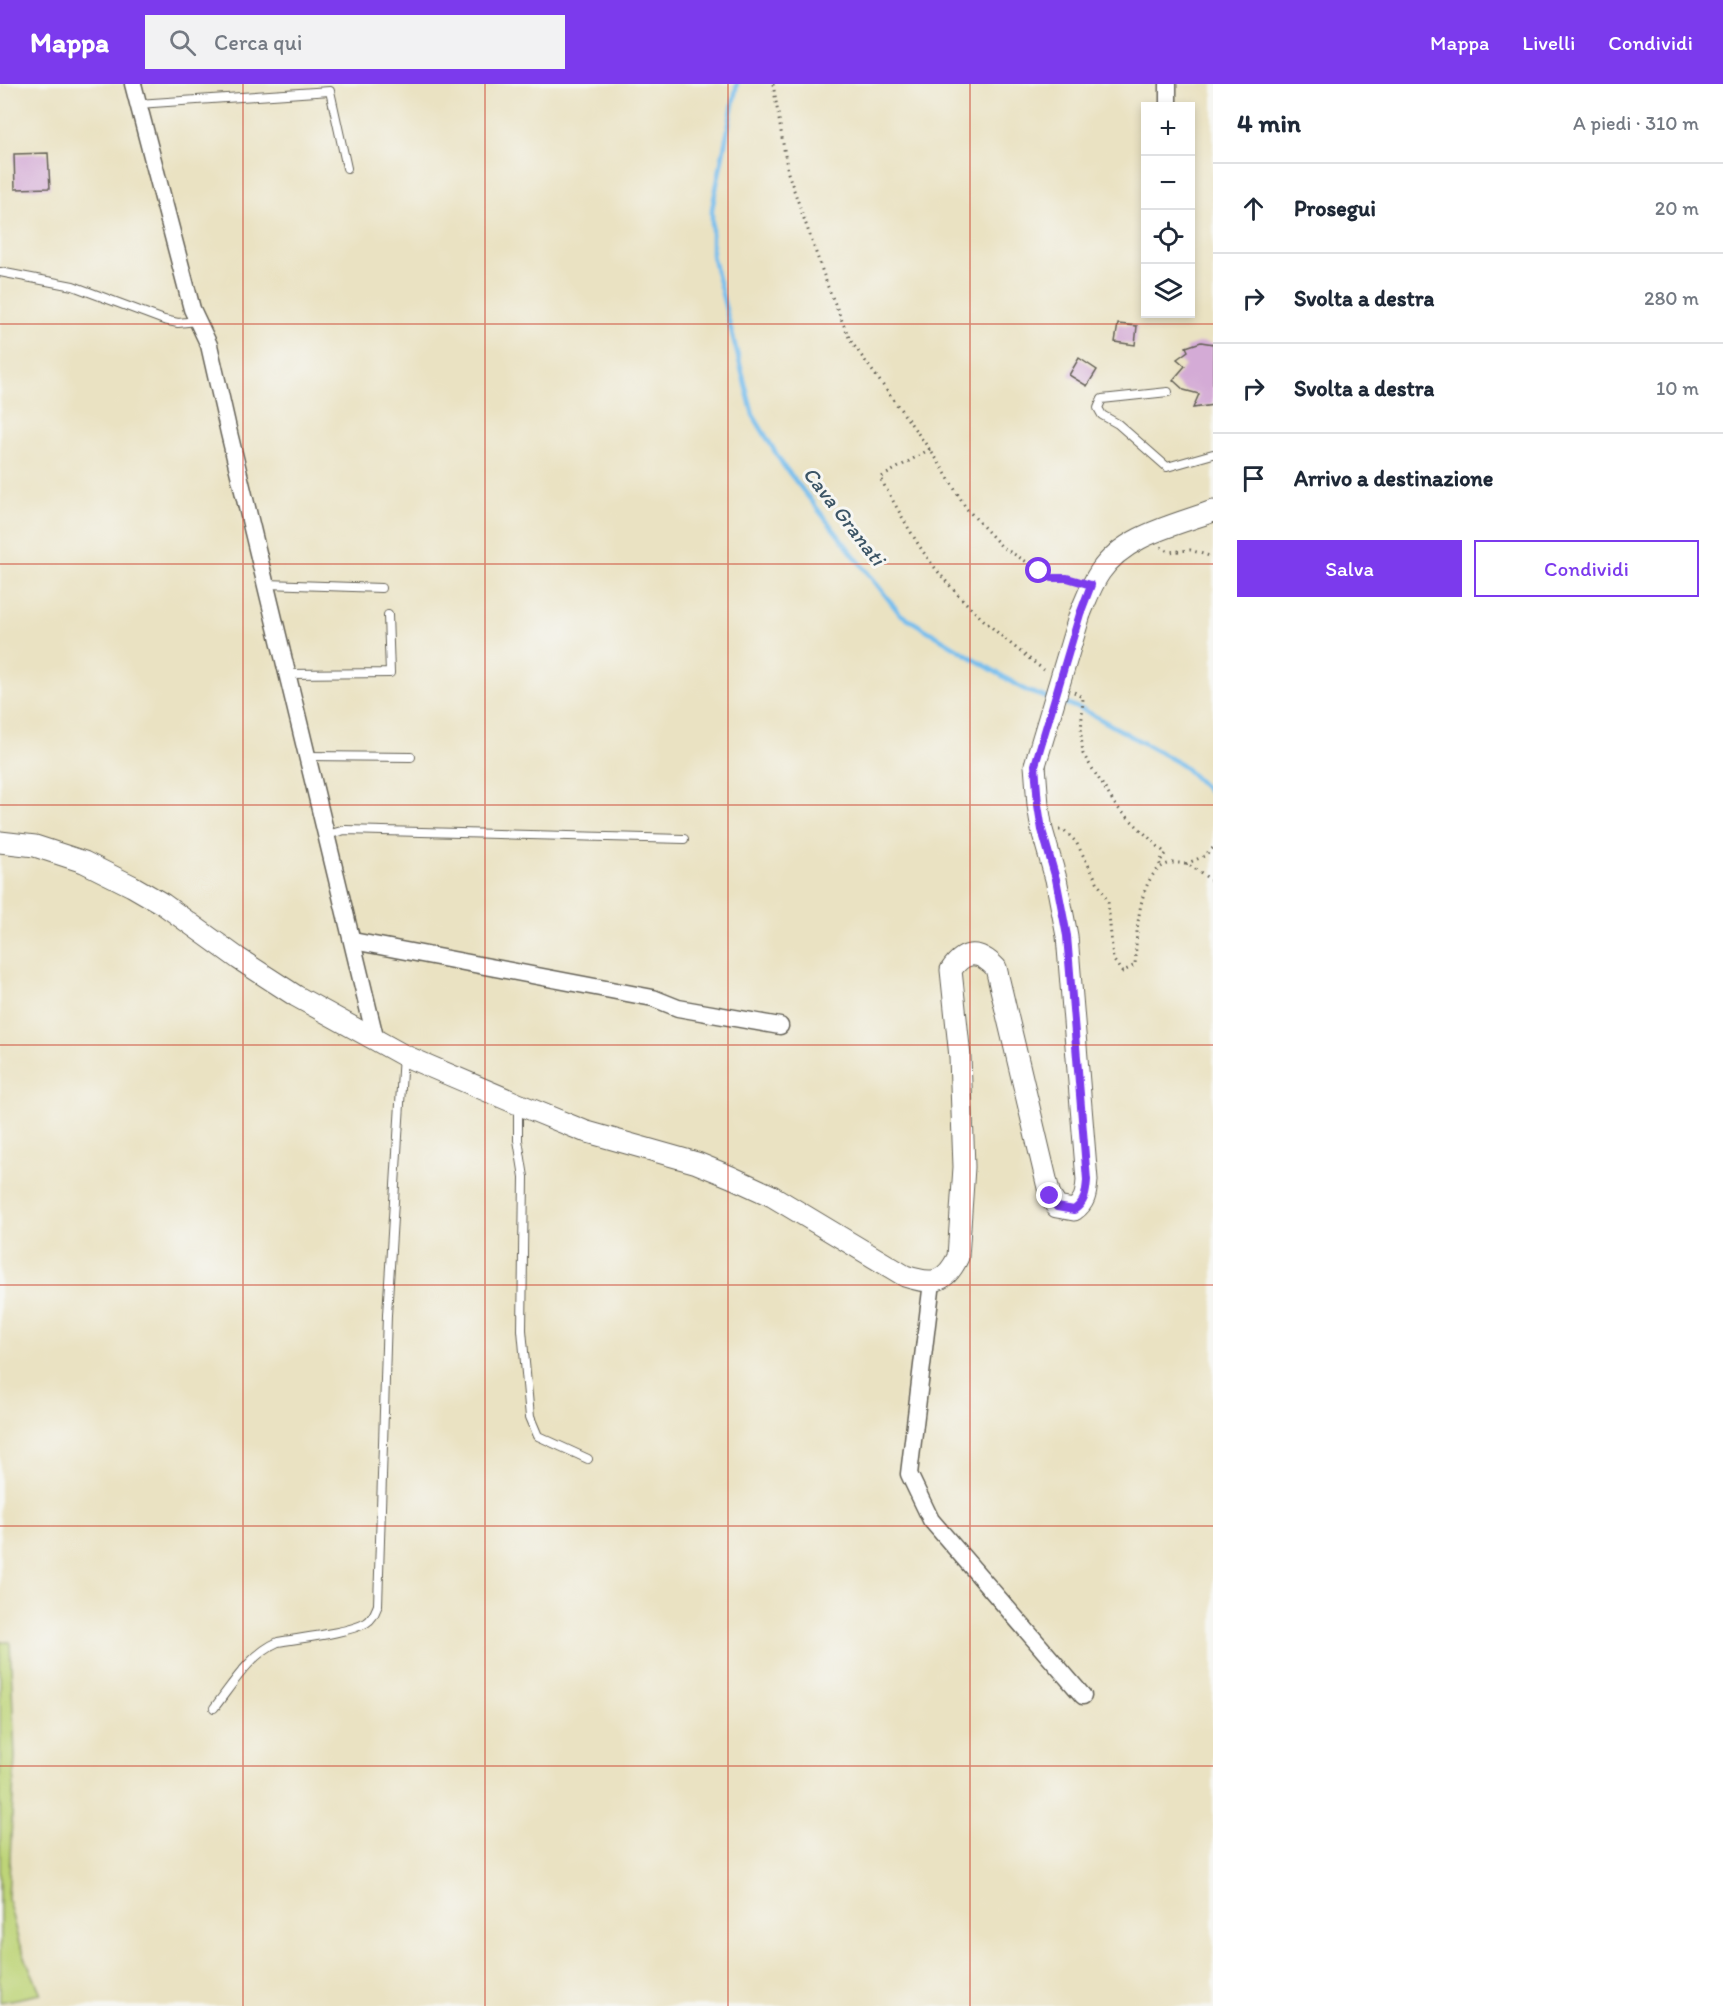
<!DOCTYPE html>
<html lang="it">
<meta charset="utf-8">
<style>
:root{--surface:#fff;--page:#f2f2f3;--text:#1f2937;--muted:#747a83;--line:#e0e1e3;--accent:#7c3aed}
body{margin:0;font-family:Itim,sans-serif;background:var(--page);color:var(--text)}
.controls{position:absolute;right:18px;top:18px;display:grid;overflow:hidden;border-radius:0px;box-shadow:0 3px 9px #0003}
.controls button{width:54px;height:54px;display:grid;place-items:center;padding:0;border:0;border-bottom:2px solid var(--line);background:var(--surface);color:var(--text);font:30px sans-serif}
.stop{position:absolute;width:18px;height:18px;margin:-14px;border:4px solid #7c3aed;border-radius:50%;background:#fff}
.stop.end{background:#7c3aed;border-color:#fff;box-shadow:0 2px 6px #0008}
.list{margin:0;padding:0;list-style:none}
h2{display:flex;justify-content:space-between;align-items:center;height:78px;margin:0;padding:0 24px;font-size:26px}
h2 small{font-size:20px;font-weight:400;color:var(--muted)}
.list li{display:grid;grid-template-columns:39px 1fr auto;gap:18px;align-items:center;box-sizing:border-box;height:90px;padding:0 24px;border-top:2px solid var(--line)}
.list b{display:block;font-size:22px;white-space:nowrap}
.list em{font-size:20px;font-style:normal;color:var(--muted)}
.actions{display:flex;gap:12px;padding:18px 24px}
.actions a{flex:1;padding:14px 0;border:2px solid var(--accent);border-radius:0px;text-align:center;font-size:21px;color:var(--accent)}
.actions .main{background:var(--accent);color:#fff}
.icon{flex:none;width:33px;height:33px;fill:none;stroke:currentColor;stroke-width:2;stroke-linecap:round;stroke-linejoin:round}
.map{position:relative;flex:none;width:1213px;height:1922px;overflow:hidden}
header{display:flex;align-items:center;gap:36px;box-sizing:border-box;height:84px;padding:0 30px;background:var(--accent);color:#fff}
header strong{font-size:28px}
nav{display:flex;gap:33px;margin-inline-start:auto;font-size:21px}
.search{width:420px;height:54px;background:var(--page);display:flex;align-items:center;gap:15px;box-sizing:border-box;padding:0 21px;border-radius:0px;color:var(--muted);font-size:22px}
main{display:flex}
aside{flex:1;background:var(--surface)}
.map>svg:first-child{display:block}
.green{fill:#bed478;stroke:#6d784a;stroke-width:1.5}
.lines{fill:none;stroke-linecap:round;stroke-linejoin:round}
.stream{stroke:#76beee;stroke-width:4.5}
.building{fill:#d4abd6}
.service-casing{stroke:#646156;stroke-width:10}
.minor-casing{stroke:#646156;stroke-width:19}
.tertiary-casing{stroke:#646156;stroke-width:23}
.path{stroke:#646156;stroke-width:3;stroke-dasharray:1.5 4.5;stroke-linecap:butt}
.service{stroke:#fff;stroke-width:8}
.minor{stroke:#fff;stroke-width:16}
.tertiary{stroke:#fff;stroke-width:21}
.tertiary-bridge-casing{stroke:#646156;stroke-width:23;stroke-linecap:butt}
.tertiary-bridge{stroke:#fff;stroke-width:21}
.route{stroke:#7c3aed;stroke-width:8}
.grid{fill:none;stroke:#c8321e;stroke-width:1.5;stroke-opacity:0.55}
.labels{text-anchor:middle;stroke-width:6;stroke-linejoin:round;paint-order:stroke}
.water-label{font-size:21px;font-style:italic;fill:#3c5566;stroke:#f6f6f2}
</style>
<header>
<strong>Mappa</strong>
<div class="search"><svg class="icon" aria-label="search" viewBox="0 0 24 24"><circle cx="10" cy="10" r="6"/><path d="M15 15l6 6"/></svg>Cerca qui</div>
<nav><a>Mappa</a><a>Livelli</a><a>Condividi</a></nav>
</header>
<main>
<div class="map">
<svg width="1213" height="1922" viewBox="0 0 1213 1922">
<rect width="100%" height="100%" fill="#f6f6f2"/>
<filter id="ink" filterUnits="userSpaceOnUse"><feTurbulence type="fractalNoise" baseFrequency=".0167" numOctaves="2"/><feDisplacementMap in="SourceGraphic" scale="12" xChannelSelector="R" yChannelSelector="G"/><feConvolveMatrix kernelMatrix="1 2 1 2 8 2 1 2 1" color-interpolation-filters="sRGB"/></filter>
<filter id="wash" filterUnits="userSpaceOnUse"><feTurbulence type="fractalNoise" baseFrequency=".008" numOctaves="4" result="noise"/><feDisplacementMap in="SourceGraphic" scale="24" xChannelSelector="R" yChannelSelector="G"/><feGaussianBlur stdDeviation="1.35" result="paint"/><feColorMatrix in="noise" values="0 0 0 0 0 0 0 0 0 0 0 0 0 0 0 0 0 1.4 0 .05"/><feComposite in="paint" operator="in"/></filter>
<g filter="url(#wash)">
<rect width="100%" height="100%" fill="#eae2c2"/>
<polygon class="green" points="0,1558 10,1558 15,1672 8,1815 19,1859 41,1910 0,1918"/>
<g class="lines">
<g class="stream">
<polyline points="737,0 712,125 712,171 753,331 783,381 900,530 1027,607 1050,615"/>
<polyline points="1061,618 1084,626 1181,680 1213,711"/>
</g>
</g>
<g id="blocks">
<g class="building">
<polygon points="48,69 50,104 15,105 14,70"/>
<polygon points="1118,240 1137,242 1135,261 1115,258"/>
<polygon points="1201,258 1213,260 1213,321 1193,324 1199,310 1184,306 1173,296 1185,282 1177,275 1188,267 1186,263"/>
<polygon points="1079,274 1097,286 1087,302 1069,291"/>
</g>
</g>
</g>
<g filter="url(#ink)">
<use href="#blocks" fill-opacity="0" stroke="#646156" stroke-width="1.5"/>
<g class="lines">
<g class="service-casing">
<g id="service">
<polyline points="138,20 330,7 347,84"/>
<polyline points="0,188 73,202 164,236 178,239 197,237"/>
<polyline points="1168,308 1102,315 1098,324 1102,331 1118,340 1167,383 1213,370"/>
<polyline points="267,500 381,504"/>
<polyline points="288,590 390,589 388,531"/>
<polyline points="308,672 411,673"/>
<polyline points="327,751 345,746 684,755"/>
<polyline points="518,1021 518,1056 524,1093 522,1246 530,1333 538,1352 588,1375"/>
<path d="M214,1624c18,-23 36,-54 64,-66 22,-4 70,-9 88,-19 7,-4 9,-11 12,-18l9,-290 16,-260"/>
</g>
</g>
<g class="minor-casing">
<g id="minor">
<polyline points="133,0 192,225 209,261 229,349 376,957"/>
<polyline points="1168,0 1168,22"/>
<polyline points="353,857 653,914 678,924 780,942"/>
<polyline points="932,1198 909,1390 931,1436 1083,1612"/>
</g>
</g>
<g class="tertiary-casing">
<g id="tertiary">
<path d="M1080,530c6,-14 11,-29 20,-42 25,-37 73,-46 113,-61"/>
<path d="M0,758l35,4 49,16 48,24 31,18 76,55 57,37 107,59 115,49 66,27 113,32 34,14 41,19 133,80c27,9 40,8 53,-19l6,-90 -4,-110 -9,-87c14,-21 29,-19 45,-2l54,228 7,11 17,3c11,-8 12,-16 13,-30l-20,-244 -11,-57 -14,-49 -4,-25 -3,-40"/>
</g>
</g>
<g class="path">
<polyline points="773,0 788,89 828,203 850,256 938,377 966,424 1002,463 1052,493 1074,496"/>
<path d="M930,365l-50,29c14,24 27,49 42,72 32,47 77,86 122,120"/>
<polyline points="1161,463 1169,468 1190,466 1213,473"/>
<polyline points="1074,608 1083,614 1081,651 1083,670 1116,722 1166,770 1159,778 1161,783"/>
<path d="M1059,746h5l12,12 32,60 5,57 9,13 13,-7c2,-30 1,-113 50,-101 10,3 20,12 28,18"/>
<polyline points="1186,780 1204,772 1213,764"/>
</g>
<use href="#service" class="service"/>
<use href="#minor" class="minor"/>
<use href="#tertiary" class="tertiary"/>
<g class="tertiary-bridge-casing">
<polyline id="tertiary-bridge" points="1035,681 1080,530"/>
</g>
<use href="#tertiary-bridge" class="tertiary-bridge"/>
</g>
</g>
<g class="lines" filter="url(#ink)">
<path class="route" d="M1039,487l13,7h15l24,7 -11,29 -45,151 3,40 4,25 14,49 11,57 20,244c-1,14 -2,22 -13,30l-17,-3 -7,-11"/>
</g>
<path class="grid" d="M243,0v1922M485,0v1922M728,0v1922M970,0v1922M0,240h1213M0,480h1213M0,721h1213M0,961h1213M0,1201h1213M0,1442h1213M0,1682h1213"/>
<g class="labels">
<g class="water-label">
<text transform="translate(844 432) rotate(52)" y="7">Cava Granati</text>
</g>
</g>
</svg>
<div class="controls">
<button>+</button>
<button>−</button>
<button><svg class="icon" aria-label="locate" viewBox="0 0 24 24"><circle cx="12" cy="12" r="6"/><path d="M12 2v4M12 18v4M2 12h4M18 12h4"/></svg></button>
<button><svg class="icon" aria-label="layers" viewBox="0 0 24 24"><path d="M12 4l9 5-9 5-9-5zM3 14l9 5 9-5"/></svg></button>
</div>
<div class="stop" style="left:1039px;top:487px"></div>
<div class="stop end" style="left:1050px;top:1112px"></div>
</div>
<aside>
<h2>4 min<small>A piedi · 310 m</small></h2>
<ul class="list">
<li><svg class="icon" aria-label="ahead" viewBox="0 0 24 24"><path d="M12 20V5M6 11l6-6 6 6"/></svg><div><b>Prosegui</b></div><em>20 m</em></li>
<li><svg class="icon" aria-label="right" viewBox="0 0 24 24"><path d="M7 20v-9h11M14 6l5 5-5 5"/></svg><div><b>Svolta a destra</b></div><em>280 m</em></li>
<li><svg class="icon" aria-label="right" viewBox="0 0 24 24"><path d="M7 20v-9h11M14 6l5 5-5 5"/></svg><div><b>Svolta a destra</b></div><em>10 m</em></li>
<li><svg class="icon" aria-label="arrive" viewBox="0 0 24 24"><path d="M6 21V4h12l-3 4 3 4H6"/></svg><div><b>Arrivo a destinazione</b></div></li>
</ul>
<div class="actions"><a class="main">Salva</a><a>Condividi</a></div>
</aside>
</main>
